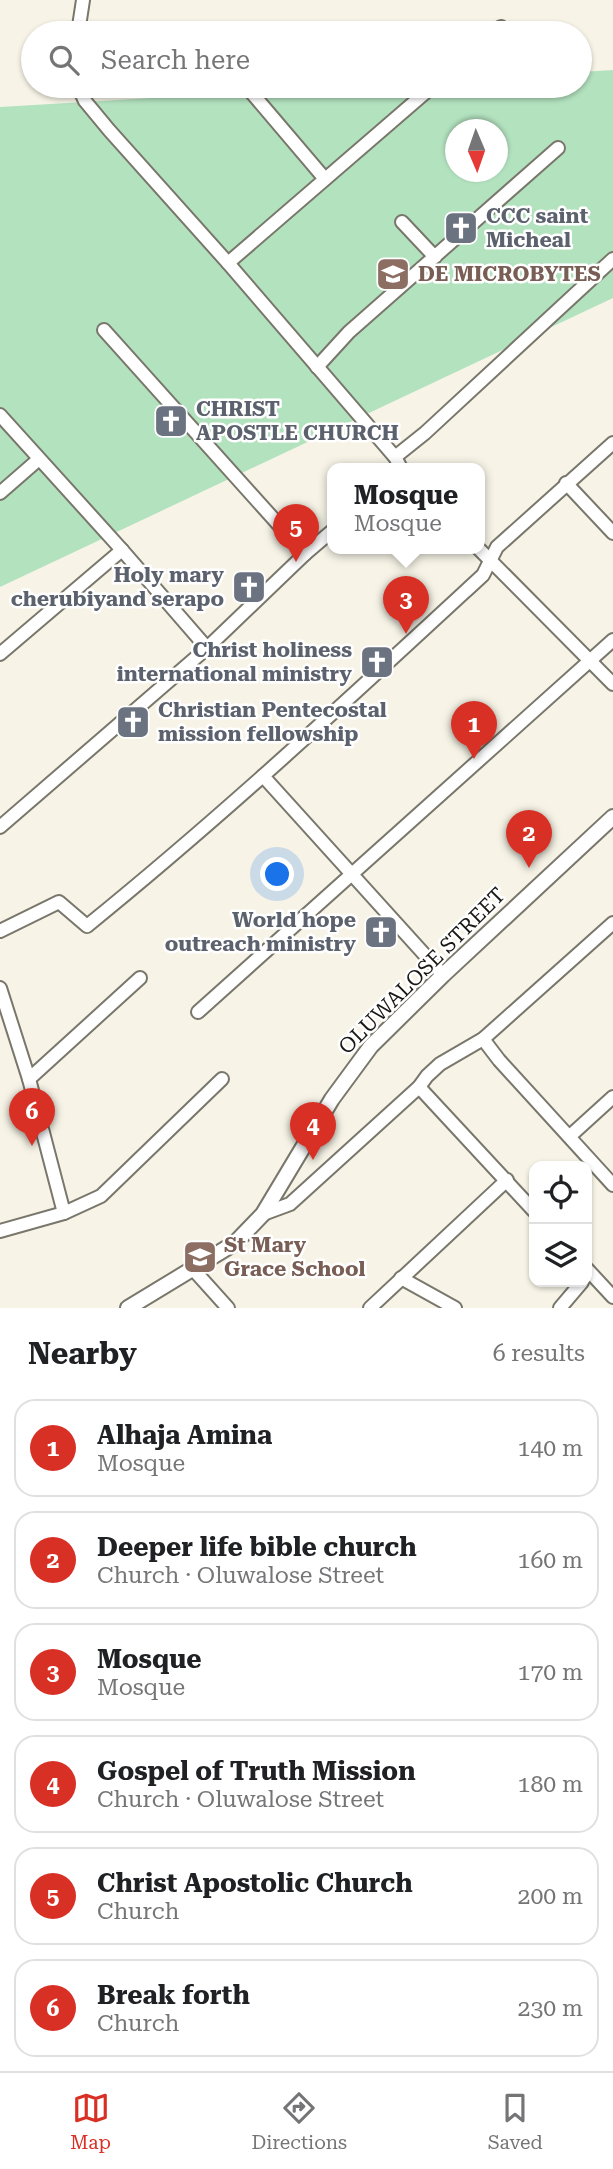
<!DOCTYPE html>
<meta charset="utf-8">
<style>
:root{--surface:#fff;--page:#f6f6f6;--text:#202124;--muted:#757577;--line:#e0e0e0;--accent:#d93025}
body{margin:0;font-family:"Roboto Serif",serif;background:var(--page);color:var(--text)}
.controls{position:absolute;right:21px;bottom:21px;display:grid;overflow:hidden;border-radius:14px;box-shadow:0 2px 5px #0004}
.controls button{width:63px;height:63px;display:grid;place-items:center;padding:0;border:0;border-bottom:2px solid var(--line);background:var(--surface);color:var(--text);font:35px sans-serif}
.compass{position:absolute;left:445px;top:119px;width:63px;height:63px;border-radius:50%;background:var(--surface);box-shadow:0 2px 5px #0004;rotate:178deg}
.you{position:absolute;left:278px;top:875px;width:24px;height:24px;margin:-18px;border:5px solid #fff;border-radius:50%;background:#1a73e8;box-shadow:0 0 0 10px #1a73e833}
.badge{display:grid;place-items:center;width:46px;height:46px;border-radius:50%;background:var(--accent);color:#fff;font-size:23px;font-weight:700}
.pin{position:absolute;translate:-50% -58px;filter:drop-shadow(0 2px 4px #0008)}
.pin::after{content:'';position:absolute;top:37px;width:24px;height:21px;background:inherit;clip-path:polygon(0 0,100% 0,50% 100%)}
.popup{position:absolute;left:327px;top:463px;width:158px;height:91px;box-sizing:border-box;display:grid;place-content:center;border-radius:14px;background:var(--surface);filter:drop-shadow(0 2px 5px #0005);font-size:23px;white-space:nowrap;color:var(--muted)}
.popup b{font-size:26px;color:var(--text)}
.popup::after{content:'';position:absolute;left:50%;top:100%;margin-left:-14px;border:14px solid transparent;border-top-color:var(--surface)}
.list{margin:0;padding:0;list-style:none}
h2{display:flex;justify-content:space-between;align-items:center;height:91px;margin:0;padding:0 28px;font-size:30px}
h2 small{font-size:23px;font-weight:400;color:var(--muted)}
.list li{display:grid;grid-template-columns:46px 1fr auto;gap:21px;align-items:center;box-sizing:border-box;height:98px;margin:0 14px 14px;padding:0 14px;border:2px solid var(--line);border-radius:21px}
.list b{display:block;font-size:26px;white-space:nowrap}
.list p{margin:0;font-size:23px;white-space:nowrap;color:var(--muted)}
.list em{font-size:23px;font-style:normal;color:var(--muted)}
.icon{flex:none;width:38px;height:38px;fill:none;stroke:currentColor;stroke-width:2;stroke-linecap:round;stroke-linejoin:round}
.map{position:relative;flex:none;width:613px;height:1308px;overflow:hidden}
.search{position:absolute;background:var(--surface);box-shadow:0 2px 5px #0004;left:21px;right:21px;top:21px;height:77px;display:flex;align-items:center;gap:18px;box-sizing:border-box;padding:0 24px;border-radius:38px;color:var(--muted);font-size:26px}
.sheet{height:763px;background:var(--surface)}
nav{display:flex;justify-content:space-around;align-items:center;box-sizing:border-box;height:98px;border-top:2px solid var(--line);background:var(--surface);font-size:19px;color:var(--muted)}
nav a{display:grid;justify-items:center;gap:4px}
nav .on{color:var(--accent)}
.map>svg:first-child{display:block}
.green{fill:#b3e2bf;fill-rule:evenodd}
.lines{fill:none;stroke-linecap:round;stroke-linejoin:round}
.minor-casing{stroke:#79776b;stroke-width:16}
.tertiary-casing{stroke:#79776b;stroke-width:18}
.minor{stroke:#fff;stroke-width:12}
.tertiary{stroke:#fff;stroke-width:14}
.labels{text-anchor:middle;stroke-width:5;stroke-linejoin:round;paint-order:stroke}
.worship-label{font-size:21px;font-weight:bold;fill:#5b616d;stroke:#fff;text-anchor:start}
.education-label{font-size:21px;font-weight:bold;fill:#785e54;stroke:#fff;text-anchor:start}
.street-label{font-size:21px;fill:#181713;stroke:#fff}
</style>
<div class="map">
<svg width="613" height="1308" viewBox="0 0 613 1308">
<rect width="100%" height="100%" fill="#f7f4e7"/>
<path class="green" d="M613,70v228l-613,289v-480l351,-21h229v-14zM456,130h42v42h-42z"/>
<g class="lines">
<g class="minor-casing">
<g id="minor">
<polyline points="78,33 83,0"/>
<polyline points="493,33 501,27"/>
<polyline points="78,86 85,101 109,130 228,263 395,457 401,468"/>
<polyline points="246,86 325,179"/>
<polyline points="402,222 435,257"/>
<polyline points="228,263 433,86"/>
<polyline points="104,330 305,554"/>
<polyline points="317,367 349,332 558,148"/>
<polyline points="0,415 122,550 207,648"/>
<polyline points="395,457 425,433 613,259"/>
<polyline points="566,483 613,533"/>
<polyline points="0,493 39,459"/>
<polyline points="478,548 613,684"/>
<polyline points="0,654 122,550"/>
<polyline points="263,776 443,975"/>
<polyline points="0,827 207,648 305,554 332,531"/>
<path d="M0,931l59,-29 28,24c137,-111 266,-231 396,-351l14,-28 116,-104"/>
<polyline points="0,988 29,1079 64,1213"/>
<polyline points="198,1012 613,640"/>
<polyline points="483,1039 499,1060 613,1185"/>
<polyline points="29,1079 140,978"/>
<polyline points="419,1087 534,1211"/>
<polyline points="570,1136 613,1097"/>
<polyline points="263,1214 290,1204 419,1087 427,1076 440,1064 483,1039 613,923"/>
<polyline points="0,1231 64,1213 101,1196 222,1079"/>
<polyline points="192,1268 228,1308"/>
<polyline points="587,1269 613,1297"/>
<polyline points="401,1278 455,1308"/>
<polyline points="370,1308 507,1180"/>
<polyline points="560,1308 582,1282"/>
</g>
</g>
<g class="tertiary-casing">
<polyline id="tertiary" points="128,1308 235,1243 263,1214 332,1099 371,1046 443,975 613,817"/>
</g>
<use href="#minor" class="minor"/>
<use href="#tertiary" class="tertiary"/>
</g>
<defs>
<g id="church-square" transform="scale(1.75)"><rect x="-9" y="-9" width="18" height="18" rx="4" fill="#6b7280" stroke="#fff"/><path d="M-1.2-6h2.4v3.5h3.3v2.4h-3.3V6h-2.4V-.1h-3.3v-2.4h3.3Z" fill="#fff"/></g>
<g id="school-square" transform="scale(1.75)"><rect x="-9" y="-9" width="18" height="18" rx="4" fill="#8d6e63" stroke="#fff"/><path d="M0-5L7-2L0 1L-7-2ZM-4 1L0 2.5L4 1V4Q0 6-4 4Z" fill="#fff"/></g>
</defs>
<g fill-rule="evenodd">
<use href="#church-square" x="461" y="228"/>
<use href="#school-square" x="393" y="274"/>
<use href="#church-square" x="171" y="421"/>
<use href="#church-square" x="249" y="587"/>
<use href="#church-square" x="377" y="662"/>
<use href="#church-square" x="133" y="722"/>
<use href="#church-square" x="381" y="932"/>
<use href="#school-square" x="200" y="1257"/>
</g>
<g class="labels">
<g class="worship-label">
<text x="486" y="223">CCC saint<tspan x="486" dy="24">Micheal</tspan></text>
<text x="196" y="416">CHRIST<tspan x="196" dy="24">APOSTLE CHURCH</tspan></text>
<text x="224" y="582" text-anchor="end">Holy mary<tspan x="224" dy="24">cherubiyand serapo</tspan></text>
<text x="352" y="657" text-anchor="end">Christ holiness<tspan x="352" dy="24">international ministry</tspan></text>
<text x="158" y="717">Christian Pentecostal<tspan x="158" dy="24">mission fellowship</tspan></text>
<text x="356" y="927" text-anchor="end">World hope<tspan x="356" dy="24">outreach ministry</tspan></text>
</g>
<g class="education-label">
<text x="418" y="281">DE MICROBYTES</text>
<text x="224" y="1252">St Mary<tspan x="224" dy="24">Grace School</tspan></text>
</g>
<g class="street-label">
<text transform="translate(422 971) rotate(-45)" y="7">OLUWALOSE STREET</text>
</g>
</g>
</svg>
<div class="controls">
<button><svg class="icon" aria-label="locate" viewBox="0 0 24 24"><circle cx="12" cy="12" r="6"/><path d="M12 2v4M12 18v4M2 12h4M18 12h4"/></svg></button>
<button><svg class="icon" aria-label="layers" viewBox="0 0 24 24"><path d="M12 4l9 5-9 5-9-5zM3 14l9 5 9-5"/></svg></button>
</div>
<svg class="compass" viewBox="-18 -18 36 36"><path d="M0-13l5 13h-10z" fill="#e53935"/><path d="M0 13l5-13h-10z" fill="#757577"/></svg>
<div class="you"></div>
<div class="pin badge" style="left:474px;top:759px">1</div>
<div class="pin badge" style="left:529px;top:868px">2</div>
<div class="pin badge" style="left:406px;top:634px">3</div>
<div class="popup"><b>Mosque</b>Mosque</div>
<div class="pin badge" style="left:313px;top:1160px">4</div>
<div class="pin badge" style="left:296px;top:562px">5</div>
<div class="pin badge" style="left:32px;top:1146px">6</div>
<div class="search"><svg class="icon" aria-label="search" viewBox="0 0 24 24"><circle cx="10" cy="10" r="6"/><path d="M15 15l6 6"/></svg>Search here</div>
</div>
<section class="sheet">
<h2>Nearby<small>6 results</small></h2>
<ul class="list">
<li><span class="badge">1</span><div><b>Alhaja Amina</b><p>Mosque</p></div><em>140 m</em></li>
<li><span class="badge">2</span><div><b>Deeper life bible church</b><p>Church · Oluwalose Street</p></div><em>160 m</em></li>
<li><span class="badge">3</span><div><b>Mosque</b><p>Mosque</p></div><em>170 m</em></li>
<li><span class="badge">4</span><div><b>Gospel of Truth Mission</b><p>Church · Oluwalose Street</p></div><em>180 m</em></li>
<li><span class="badge">5</span><div><b>Christ Apostolic Church</b><p>Church</p></div><em>200 m</em></li>
<li><span class="badge">6</span><div><b>Break forth</b><p>Church</p></div><em>230 m</em></li>
</ul>
</section>
<nav>
<a class="on"><svg class="icon" aria-label="map" viewBox="0 0 24 24"><path d="M3 6l6-2 6 2 6-2v14l-6 2-6-2-6 2zM9 4v14M15 6v14"/></svg>Map</a>
<a><svg class="icon" aria-label="directions" viewBox="0 0 24 24"><path d="M12 3l9 9-9 9-9-9zM9 14v-3h6M13 9l2 2-2 2"/></svg>Directions</a>
<a><svg class="icon" aria-label="saved" viewBox="0 0 24 24"><path d="M7 4h10v16l-5-4-5 4z"/></svg>Saved</a>
</nav>
